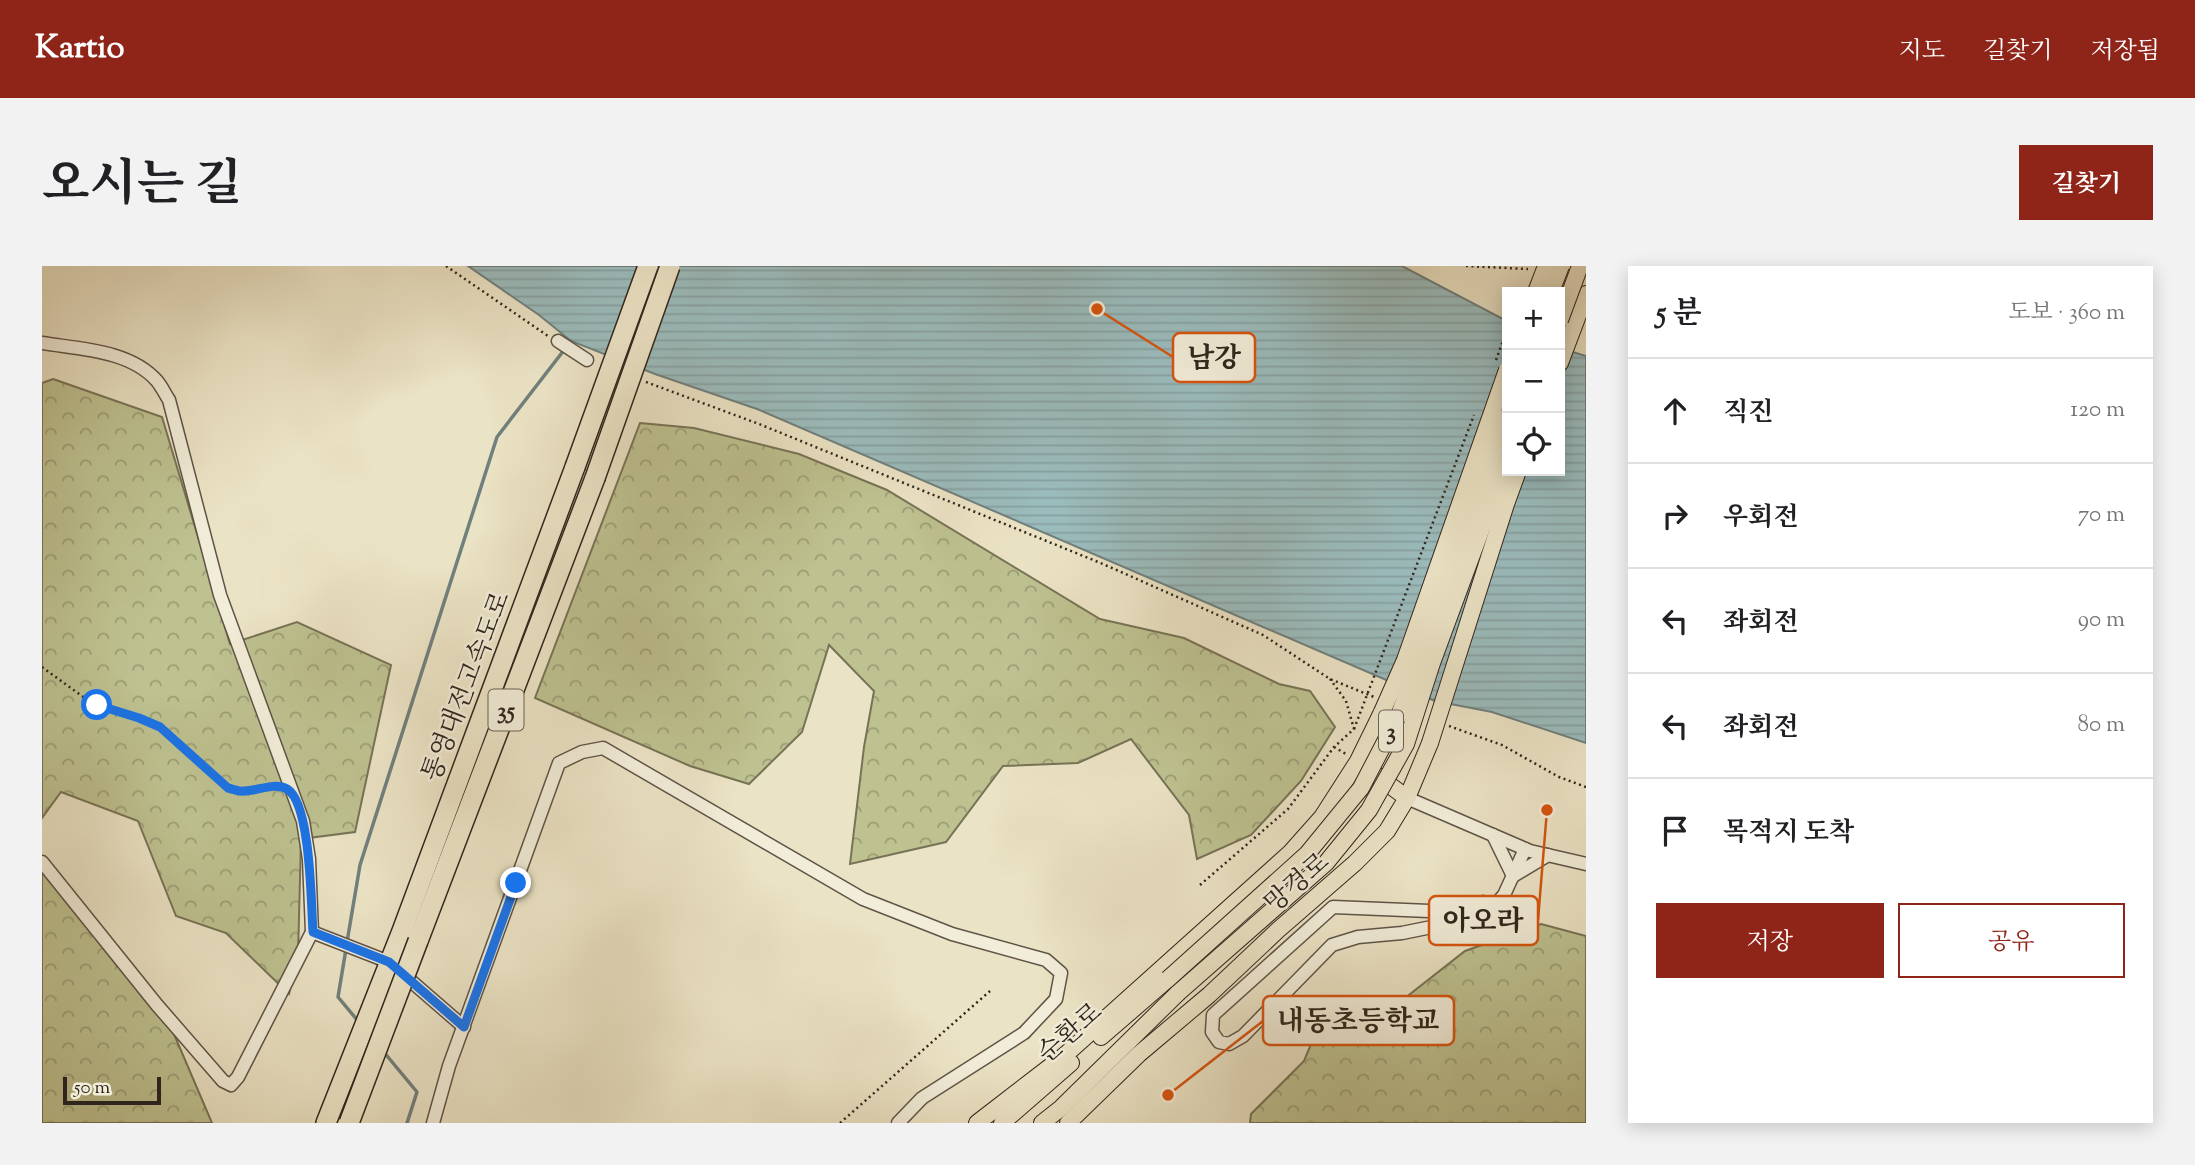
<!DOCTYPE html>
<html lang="ko">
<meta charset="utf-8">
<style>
:root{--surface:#fff;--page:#f2f2f2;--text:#202124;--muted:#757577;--line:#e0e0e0;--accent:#8f2418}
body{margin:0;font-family:"Sorts Mill Goudy","Noto Serif KR",serif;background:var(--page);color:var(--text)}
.controls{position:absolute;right:21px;top:21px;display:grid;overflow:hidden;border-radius:0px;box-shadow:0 4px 18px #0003}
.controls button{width:63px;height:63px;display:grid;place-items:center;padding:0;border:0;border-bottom:2px solid var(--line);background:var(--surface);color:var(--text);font:35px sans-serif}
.scale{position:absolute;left:21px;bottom:18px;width:98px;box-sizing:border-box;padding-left:7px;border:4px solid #30251d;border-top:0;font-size:19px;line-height:24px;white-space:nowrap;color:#30251d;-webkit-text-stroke:5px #f2edd9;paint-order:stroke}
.stop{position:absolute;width:21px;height:21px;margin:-16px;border:5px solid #1a73e8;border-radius:50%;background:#fff}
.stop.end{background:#1a73e8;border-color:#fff;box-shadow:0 2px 7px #0008}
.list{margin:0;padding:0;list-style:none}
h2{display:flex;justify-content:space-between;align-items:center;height:91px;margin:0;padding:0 28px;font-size:30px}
h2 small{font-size:23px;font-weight:400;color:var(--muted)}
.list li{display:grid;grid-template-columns:46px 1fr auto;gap:21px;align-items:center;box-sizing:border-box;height:105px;padding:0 28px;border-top:2px solid var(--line)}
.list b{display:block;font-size:26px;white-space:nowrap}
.list em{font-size:23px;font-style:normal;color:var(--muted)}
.actions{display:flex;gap:14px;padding:21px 28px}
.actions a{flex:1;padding:16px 0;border:2px solid var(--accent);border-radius:0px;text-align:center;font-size:24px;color:var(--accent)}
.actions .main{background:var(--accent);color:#fff}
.icon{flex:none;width:38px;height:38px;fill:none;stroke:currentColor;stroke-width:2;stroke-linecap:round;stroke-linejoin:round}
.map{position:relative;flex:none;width:1544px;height:857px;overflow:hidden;border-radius:0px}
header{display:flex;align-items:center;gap:42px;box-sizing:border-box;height:98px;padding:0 35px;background:var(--accent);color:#fff}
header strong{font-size:33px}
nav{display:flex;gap:38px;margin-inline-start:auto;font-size:24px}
.intro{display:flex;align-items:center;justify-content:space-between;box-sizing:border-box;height:168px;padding:0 42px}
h1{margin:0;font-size:49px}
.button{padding:18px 32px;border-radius:0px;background:var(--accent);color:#fff;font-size:24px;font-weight:700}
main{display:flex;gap:42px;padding:0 42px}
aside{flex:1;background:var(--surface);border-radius:0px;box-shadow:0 4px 18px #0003}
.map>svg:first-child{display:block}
.forest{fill:url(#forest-crowns);stroke:#777356;stroke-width:2}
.water{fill:url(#water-rules);stroke:#70807d;stroke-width:2}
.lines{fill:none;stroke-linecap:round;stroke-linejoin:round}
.stream{stroke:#70807d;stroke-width:3.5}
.minor-casing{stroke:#5f5447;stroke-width:15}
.major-casing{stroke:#30251d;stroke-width:18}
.highway-casing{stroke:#30251d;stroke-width:22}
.path{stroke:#30251d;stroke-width:2.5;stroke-dasharray:2 3.5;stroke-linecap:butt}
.minor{stroke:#f2edd9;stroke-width:12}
.major{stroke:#ebe3c5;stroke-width:16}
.highway{stroke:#ebe3c5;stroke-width:19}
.major-bridge-casing{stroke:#30251d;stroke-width:18;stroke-linecap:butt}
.highway-bridge-casing{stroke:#30251d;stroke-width:22;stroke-linecap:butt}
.path-bridge{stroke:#30251d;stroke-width:2.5;stroke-dasharray:2 3.5;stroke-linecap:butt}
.major-bridge{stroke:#ebe3c5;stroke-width:16}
.highway-bridge{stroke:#ebe3c5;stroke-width:19}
.route{stroke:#1a73e8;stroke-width:9}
.labels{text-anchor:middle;stroke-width:5;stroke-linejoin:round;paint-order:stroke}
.shield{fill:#f2edd9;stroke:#6a6155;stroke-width:2}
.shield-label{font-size:24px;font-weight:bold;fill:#30251d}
.street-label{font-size:26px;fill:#30251d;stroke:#f2edd9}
.leader{fill:none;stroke:#d6540e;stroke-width:2.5}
.callout-dot{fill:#d6540e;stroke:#f2edd9;stroke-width:2.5}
.callout{fill:#f2edd9;stroke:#d6540e;stroke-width:2.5}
.callout-label{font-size:28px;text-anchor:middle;font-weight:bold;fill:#30251d}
</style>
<header>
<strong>Kartio</strong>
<nav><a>지도</a><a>길찾기</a><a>저장됨</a></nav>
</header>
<div class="intro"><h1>오시는 길</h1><a class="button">길찾기</a></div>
<main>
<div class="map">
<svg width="1544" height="857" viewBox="0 0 1544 857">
<defs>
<pattern id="forest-crowns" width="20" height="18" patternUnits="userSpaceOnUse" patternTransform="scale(1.75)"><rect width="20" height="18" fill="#bec190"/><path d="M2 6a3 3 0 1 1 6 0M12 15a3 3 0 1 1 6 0" fill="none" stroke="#9b9d75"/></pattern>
<pattern id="water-rules" width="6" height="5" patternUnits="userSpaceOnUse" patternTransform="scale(1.75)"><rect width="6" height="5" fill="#9bbcbd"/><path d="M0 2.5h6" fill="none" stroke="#86a1a2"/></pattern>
</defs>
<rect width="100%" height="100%" fill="#ebe3c5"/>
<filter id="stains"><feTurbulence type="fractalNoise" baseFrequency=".00286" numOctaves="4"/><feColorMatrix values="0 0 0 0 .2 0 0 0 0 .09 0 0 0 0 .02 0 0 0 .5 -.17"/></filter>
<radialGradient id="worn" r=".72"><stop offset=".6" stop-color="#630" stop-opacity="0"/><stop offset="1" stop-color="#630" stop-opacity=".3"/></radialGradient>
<g class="forest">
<polygon points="11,113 120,151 188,378 255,356 349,399 313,566 259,573 256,690 247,728 184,667 134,650 96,555 19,526 0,552 0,117"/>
<polygon points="598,157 652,162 757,188 845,224 1058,353 1142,372 1237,418 1268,425 1293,461 1259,515 1209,569 1155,593 1147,549 1089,473 1036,497 961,500 904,576 808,598 822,481 832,425 787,379 760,466 707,518 648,500 493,432"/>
<polygon points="0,594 129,761 170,857 0,857"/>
<polygon points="1499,658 1544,670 1544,857 1208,857 1209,848 1262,795 1279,754 1349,743 1423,685"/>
</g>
<polygon class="water" points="426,0 1360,0 1465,55 1465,205 1518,205 1518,82 1544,90 1544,477 1450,446 1393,435 715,143 613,108 529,75 497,49"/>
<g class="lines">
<g class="stream">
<polyline points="305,676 318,599 455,171 529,75"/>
<polyline points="304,683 296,731 316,755"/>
<polyline points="341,785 375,826 365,857"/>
</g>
<g class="minor-casing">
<g id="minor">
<polyline points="516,75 545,94"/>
<path d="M0,77c37,6 88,7 115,38 5,6 8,13 12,19l51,195 83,226 6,38 3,73 -74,145 -7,8 -8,-4 -66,-76 -115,-143"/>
<polyline points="1365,532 1488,585 1544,598"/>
<polyline points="1451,569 1471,610 1506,589"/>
<polyline points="1452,640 1441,636 1411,646 1291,641 1171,749 1170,766 1177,776 1187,778 1201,770 1290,679 1316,671 1360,667 1444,650 1462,629 1483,583"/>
<polyline points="270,666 347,696 422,761"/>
<polyline points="391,857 407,800 517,497 540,486 561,482 821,633 910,668 1004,694 1019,707 1014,733 982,767 880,832 856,857"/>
</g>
</g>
<g class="major-casing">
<g id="major">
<polyline points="1518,97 1544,28"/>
<polyline points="1318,497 1365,532"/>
<polyline points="1059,771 1126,713"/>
<polyline points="935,857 1022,790 1248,587 1280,551 1316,495 1340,446"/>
<polyline points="960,857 1029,797"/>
<polyline points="1000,857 1019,842 1136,727"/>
<polyline points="1026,857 1097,788 1167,729 1236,664 1313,597 1345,565 1365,532 1388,477"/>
</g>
</g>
<g class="highway-casing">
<g id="highway">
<polyline points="376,675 553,212"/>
<polyline points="284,857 360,665 533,201"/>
</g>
</g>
<g class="path">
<polyline points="404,0 506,70"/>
<polyline points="1424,0 1486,3"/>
<polyline points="604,116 717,158 1061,298 1221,369 1288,413 1332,431"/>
<path d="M0,401l44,32 24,11 29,8 26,13 63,57c18,5 32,-2 50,-1"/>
<polyline points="1407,460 1460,479 1517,511 1544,521"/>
<polyline points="1292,481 1304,488"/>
<polyline points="1158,619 1246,543 1292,481 1312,463 1304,435 1288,413"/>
<polyline points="798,857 948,725"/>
</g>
<use href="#minor" class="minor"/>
<use href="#major" class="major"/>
<use href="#highway" class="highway"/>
<g class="major-bridge-casing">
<g id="major-bridge">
<polyline points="1494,26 1504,0"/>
<polyline points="1509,26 1519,0"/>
<polyline points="1518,54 1538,0"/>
<polyline points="1340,446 1363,394 1465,104"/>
<polyline points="1388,477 1464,238 1476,205"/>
<polyline points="1126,713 1265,588 1319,522 1357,449 1465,150"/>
<polyline points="1136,727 1284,597 1327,544 1364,478 1390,397 1465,194"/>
</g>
</g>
<g class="highway-bridge-casing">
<g id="highway-bridge">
<polyline points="533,201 606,0"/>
<polyline points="553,212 628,0"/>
<polyline points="307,857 376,675"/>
</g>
</g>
<g class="path-bridge">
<polyline points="1454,94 1465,64"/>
<polyline points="1312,463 1432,149"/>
</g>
<use href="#major-bridge" class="major-bridge"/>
<use href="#highway-bridge" class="highway-bridge"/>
</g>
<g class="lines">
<path class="route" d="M55,439l42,13 21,9 68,61c5,1 11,4 16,3 14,0 30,-9 43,-2 24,14 24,116 26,143l76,30 75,65 52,-144"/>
</g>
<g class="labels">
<g class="shield">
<rect x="446.5" y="423.5" width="35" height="41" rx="5"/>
<rect x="1337" y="444.5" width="24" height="41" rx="5"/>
</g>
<g class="shield-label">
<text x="464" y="452">35</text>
<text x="1349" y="473">3</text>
</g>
<g class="street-label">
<text transform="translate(423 420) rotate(-69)" y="9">통영대전고속도로</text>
<text transform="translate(1254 616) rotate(-41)" y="9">망경로</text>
<text transform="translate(1027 766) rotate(-41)" y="9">순환로</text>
</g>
</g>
<path class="leader" d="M1055 43L1131 91M1505 544L1496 654M1126 829L1221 755"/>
<g class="callout-dot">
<circle cx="1055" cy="43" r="7"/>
<circle cx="1505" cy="544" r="7"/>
<circle cx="1126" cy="829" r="7"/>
</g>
<g class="callout">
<rect x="1131" y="67" width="82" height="49" rx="7"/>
<rect x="1387" y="630" width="109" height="49" rx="7"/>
<rect x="1221" y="730" width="191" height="49" rx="7"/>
</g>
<g class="callout-label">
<text x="1172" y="101">남강</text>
<text x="1441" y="664">아오라</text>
<text x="1316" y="764">내동초등학교</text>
</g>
<rect width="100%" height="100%" filter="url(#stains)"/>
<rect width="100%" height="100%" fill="url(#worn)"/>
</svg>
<div class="controls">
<button>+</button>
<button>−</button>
<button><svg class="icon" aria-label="locate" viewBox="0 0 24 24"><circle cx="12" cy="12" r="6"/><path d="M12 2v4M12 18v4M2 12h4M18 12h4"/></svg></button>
</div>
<div class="scale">50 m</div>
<div class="stop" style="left:55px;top:439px"></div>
<div class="stop end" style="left:474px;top:617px"></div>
</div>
<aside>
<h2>5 분<small>도보 · 360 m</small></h2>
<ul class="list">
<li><svg class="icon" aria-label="ahead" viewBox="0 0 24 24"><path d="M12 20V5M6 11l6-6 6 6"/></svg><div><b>직진</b></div><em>120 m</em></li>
<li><svg class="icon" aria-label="right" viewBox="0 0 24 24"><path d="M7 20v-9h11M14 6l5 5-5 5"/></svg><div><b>우회전</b></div><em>70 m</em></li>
<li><svg class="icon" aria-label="left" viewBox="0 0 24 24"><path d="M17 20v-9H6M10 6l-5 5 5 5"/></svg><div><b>좌회전</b></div><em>90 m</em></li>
<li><svg class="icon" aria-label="left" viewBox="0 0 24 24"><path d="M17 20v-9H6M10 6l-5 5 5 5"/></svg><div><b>좌회전</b></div><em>80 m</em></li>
<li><svg class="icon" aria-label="arrive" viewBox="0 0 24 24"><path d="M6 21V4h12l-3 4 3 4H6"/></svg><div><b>목적지 도착</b></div></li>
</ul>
<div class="actions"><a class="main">저장</a><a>공유</a></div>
</aside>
</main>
